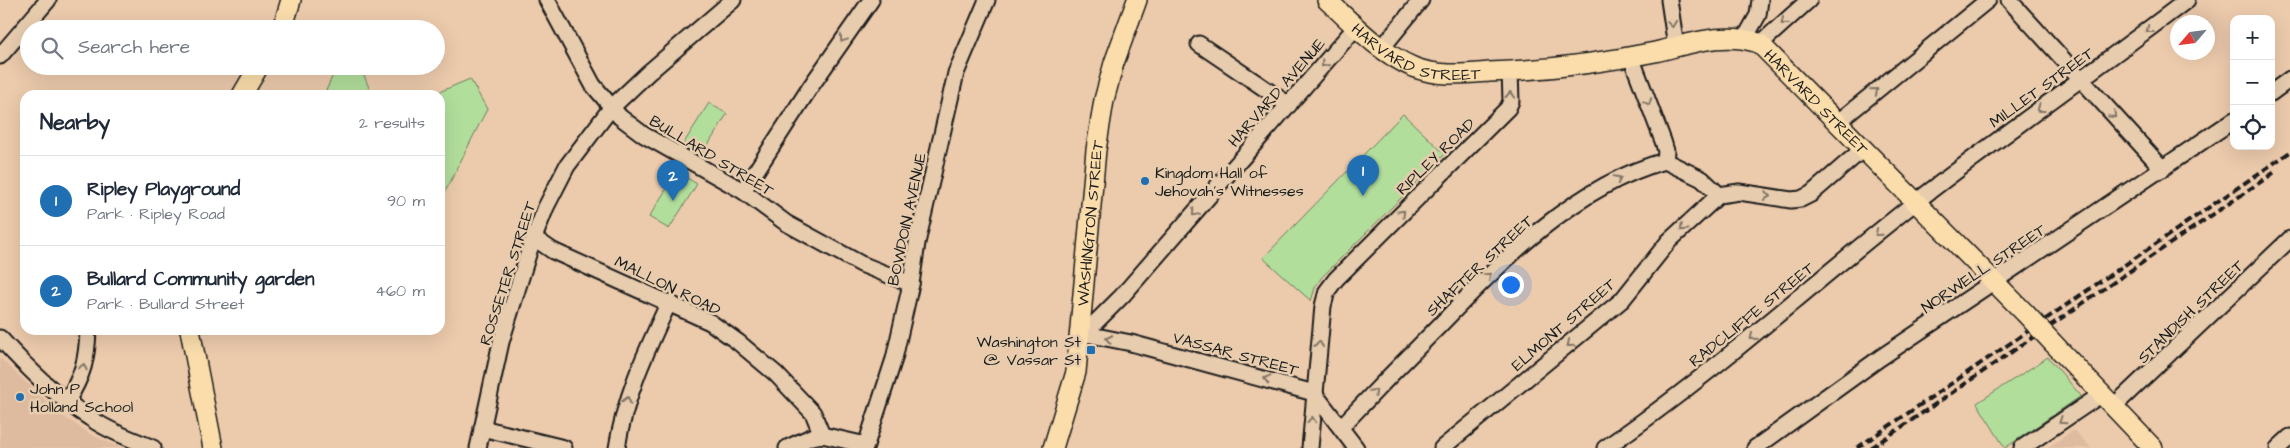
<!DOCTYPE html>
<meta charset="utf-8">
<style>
:root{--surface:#fff;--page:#f6f6f7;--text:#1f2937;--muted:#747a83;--line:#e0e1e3;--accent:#1f6fb2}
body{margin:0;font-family:"Architects Daughter",sans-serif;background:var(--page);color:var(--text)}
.controls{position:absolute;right:15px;top:15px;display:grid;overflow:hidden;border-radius:10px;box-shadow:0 5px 20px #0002}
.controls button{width:45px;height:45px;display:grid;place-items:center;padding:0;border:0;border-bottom:1px solid var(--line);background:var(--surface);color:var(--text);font:25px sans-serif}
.compass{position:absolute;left:2170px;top:15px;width:45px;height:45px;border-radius:50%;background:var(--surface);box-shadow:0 5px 20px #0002;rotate:242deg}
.you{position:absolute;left:1510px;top:284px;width:18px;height:18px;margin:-12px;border:4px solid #fff;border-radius:50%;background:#1a73e8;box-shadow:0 0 0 8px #1a73e833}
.badge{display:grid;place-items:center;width:32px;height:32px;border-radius:50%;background:var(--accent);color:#fff;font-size:16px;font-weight:700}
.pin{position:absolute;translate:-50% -41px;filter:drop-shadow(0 1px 2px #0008)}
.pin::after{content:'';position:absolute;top:26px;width:18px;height:15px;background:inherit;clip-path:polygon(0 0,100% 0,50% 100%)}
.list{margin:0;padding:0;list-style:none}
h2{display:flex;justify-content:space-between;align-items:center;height:65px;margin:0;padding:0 20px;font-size:21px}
h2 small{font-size:16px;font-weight:400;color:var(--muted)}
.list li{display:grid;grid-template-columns:32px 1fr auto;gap:15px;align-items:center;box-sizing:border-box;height:90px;padding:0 20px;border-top:1px solid var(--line)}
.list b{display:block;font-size:19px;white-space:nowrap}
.list p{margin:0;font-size:16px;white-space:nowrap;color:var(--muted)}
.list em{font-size:16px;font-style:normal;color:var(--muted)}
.icon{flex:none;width:28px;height:28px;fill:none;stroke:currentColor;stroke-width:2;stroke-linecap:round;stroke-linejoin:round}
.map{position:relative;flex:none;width:2290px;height:448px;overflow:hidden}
.search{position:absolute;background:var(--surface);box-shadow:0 5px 20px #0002;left:20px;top:20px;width:425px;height:55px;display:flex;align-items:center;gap:12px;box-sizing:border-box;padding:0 18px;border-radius:28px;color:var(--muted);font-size:19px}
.panel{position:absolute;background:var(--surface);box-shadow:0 5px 20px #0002;left:20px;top:90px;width:425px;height:245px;border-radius:15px}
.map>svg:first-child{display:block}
.built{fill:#debb9f}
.green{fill:#b2de9c;stroke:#677d5c}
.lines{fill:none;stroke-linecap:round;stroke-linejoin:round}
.minor-casing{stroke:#1c1c1c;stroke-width:19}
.major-casing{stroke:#1c1c1c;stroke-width:22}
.minor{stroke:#e7ccae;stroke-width:15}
.major{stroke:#faddab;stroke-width:19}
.rail{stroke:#1c1c1c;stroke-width:4;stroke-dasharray:8 4;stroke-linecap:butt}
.major-bridge-casing{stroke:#1c1c1c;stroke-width:22;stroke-linecap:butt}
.major-bridge{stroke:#faddab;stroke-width:19}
.oneway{stroke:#827465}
.poi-dot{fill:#1f6fb2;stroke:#e7ccae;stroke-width:2}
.labels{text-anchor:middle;stroke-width:5;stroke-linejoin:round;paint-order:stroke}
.street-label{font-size:16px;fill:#1c1c1c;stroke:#e7ccae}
.poi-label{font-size:16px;fill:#1c1c1c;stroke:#e7ccae;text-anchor:start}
</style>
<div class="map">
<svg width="2290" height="448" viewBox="0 0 2290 448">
<rect width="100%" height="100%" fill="#eccaac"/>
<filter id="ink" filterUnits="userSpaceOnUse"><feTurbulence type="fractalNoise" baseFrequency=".02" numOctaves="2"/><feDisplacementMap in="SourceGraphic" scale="10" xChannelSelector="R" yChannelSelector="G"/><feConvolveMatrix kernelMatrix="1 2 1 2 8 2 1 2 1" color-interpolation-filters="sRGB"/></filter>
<g filter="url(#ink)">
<g class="built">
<polygon points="0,358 64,417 92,435 121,448 0,448"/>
<polygon points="2074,430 2091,448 2047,448"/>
</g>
<g class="green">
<polygon points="337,66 360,66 372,95 324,95"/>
<polygon points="470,79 487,109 440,202 440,95 432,95"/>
<polygon points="709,103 727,114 700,158 682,146"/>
<polygon points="1403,114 1445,154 1321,278 1315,288 1311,301 1263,258"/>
<polygon points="677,172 697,184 669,229 649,217"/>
<polygon points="2048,357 2081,396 2005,448 1977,403"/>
</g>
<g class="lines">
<g class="minor-casing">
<g id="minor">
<polyline points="547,0 593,85 620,117 644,135 743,191 786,223 861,264 911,284"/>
<polyline points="1669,0 1676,47"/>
<polyline points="2009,0 2163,169"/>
<polyline points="1745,38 1758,15 1760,0"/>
<polyline points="1199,44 1289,105"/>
<polyline points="1760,44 1809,0"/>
<polyline points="1382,48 1421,0"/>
<polyline points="0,56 48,0"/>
<polyline points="1631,57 1663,141 1666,151 1665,161"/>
<polyline points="2271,93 2290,79"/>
<polyline points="1838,122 1988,0"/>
<polyline points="1665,161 1702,179 1719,195"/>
<polyline points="743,191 811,86 871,0"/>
<polyline points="534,238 553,251 710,322 738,342 776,374 813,413 822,435 866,445"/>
<polyline points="1081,333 1092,326 1122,296 1356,27"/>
<polyline points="1081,333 1131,343 1314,393 1356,448"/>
<path d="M0,338c26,29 57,59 90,80 19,13 41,21 63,30"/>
<path d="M67,401c16,-26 20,-41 21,-71"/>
<polyline points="2113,407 2290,239"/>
<path d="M1341,427c33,-35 66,-69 100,-103 62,-64 135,-139 224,-163"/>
<polyline points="482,428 564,448"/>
<polyline points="478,448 501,342 530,248 546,207 567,166 611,108 648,73 733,0"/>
<path d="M617,448c8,-53 30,-98 52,-146"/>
<polyline points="787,448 811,437 822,435"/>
<polyline points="865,448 894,359 911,284 917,243 956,73 987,0"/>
<polyline points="1310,448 1323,306 1327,291 1336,279 1508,108 1511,101 1510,71"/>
<polyline points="1442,448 1622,300 1669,241 1719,195 1739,192 1791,200 1801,199 1811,194 1863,149"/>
<path d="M1605,448c110,-75 207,-165 312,-247 89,-69 181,-133 270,-201"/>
<polyline points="1755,448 1880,358 2234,120"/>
<polyline points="2022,448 2102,394"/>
<polyline points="2278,448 2290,437"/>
</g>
</g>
<g class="major-casing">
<g id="major">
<path id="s1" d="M1327,0c26,24 53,53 86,67 24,10 51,7 76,5 55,-2 112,-9 166,-20 35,-8 68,-21 104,-9l266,270"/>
<polyline points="280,29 285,20 291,0"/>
<polyline points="242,95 259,66"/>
<polyline points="190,330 213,448"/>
<polyline points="2053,343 2153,448"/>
<path id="s2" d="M1053,448l23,-76 20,-222 8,-50 10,-37 23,-63"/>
</g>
</g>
<use href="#minor" class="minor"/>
<use href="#major" class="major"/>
<g class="rail">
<polyline points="1857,448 2290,152"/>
<polyline points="1871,448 2275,172"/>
</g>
<g class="major-bridge-casing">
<polyline id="major-bridge" points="2025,313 2053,343"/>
</g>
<use href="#major-bridge" class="major-bridge"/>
</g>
<defs><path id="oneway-chevron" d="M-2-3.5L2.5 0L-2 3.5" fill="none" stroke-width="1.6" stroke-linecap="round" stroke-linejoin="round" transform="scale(1.25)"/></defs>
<g class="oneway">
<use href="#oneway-chevron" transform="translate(1784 22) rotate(139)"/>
<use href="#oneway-chevron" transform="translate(1672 24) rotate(82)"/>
<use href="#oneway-chevron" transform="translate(2149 30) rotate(142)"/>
<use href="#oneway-chevron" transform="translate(843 39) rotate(124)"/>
<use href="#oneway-chevron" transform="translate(1324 64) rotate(131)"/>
<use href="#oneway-chevron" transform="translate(1875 91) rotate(-39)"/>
<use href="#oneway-chevron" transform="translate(1510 95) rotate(-87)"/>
<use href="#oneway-chevron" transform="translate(1648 102) rotate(69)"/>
<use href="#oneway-chevron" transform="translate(2040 109) rotate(144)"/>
<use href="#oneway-chevron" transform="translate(2113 115) rotate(46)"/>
<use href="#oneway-chevron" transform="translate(1618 179) rotate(-28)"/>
<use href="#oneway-chevron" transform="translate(1767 196) rotate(9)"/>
<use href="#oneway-chevron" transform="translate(1195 213) rotate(130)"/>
<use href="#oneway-chevron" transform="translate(1402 213) rotate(-45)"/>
<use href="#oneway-chevron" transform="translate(1683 228) rotate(136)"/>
<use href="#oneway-chevron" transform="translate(1878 233) rotate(141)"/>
<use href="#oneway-chevron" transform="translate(1488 276) rotate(-44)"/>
<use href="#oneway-chevron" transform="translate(1753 337) rotate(141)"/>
<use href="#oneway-chevron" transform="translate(1109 339) rotate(-168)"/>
<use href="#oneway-chevron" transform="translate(1319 344) rotate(-84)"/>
<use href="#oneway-chevron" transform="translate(1570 344) rotate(141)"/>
<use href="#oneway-chevron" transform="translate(83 367) rotate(-77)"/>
<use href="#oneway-chevron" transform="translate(1267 379) rotate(-165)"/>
<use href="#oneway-chevron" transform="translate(1374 392) rotate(-46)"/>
<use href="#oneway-chevron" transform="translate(627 400) rotate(-74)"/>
<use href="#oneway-chevron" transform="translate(1312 420) rotate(-86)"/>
<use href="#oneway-chevron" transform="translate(2062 421) rotate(146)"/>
</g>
</g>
<g class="poi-dot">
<circle cx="1145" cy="181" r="5"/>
<rect x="1086" y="345" width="10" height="10" rx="2.5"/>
<circle cx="20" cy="397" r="5"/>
</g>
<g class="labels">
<g class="street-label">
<text dy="6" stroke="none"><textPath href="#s1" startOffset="108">HARVARD STREET</textPath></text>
<text transform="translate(2041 87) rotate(-36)" y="6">MILLET STREET</text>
<text transform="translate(1276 92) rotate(-49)" y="6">HARVARD AVENUE</text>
<text dy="6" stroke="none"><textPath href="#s1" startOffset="542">HARVARD STREET</textPath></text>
<text transform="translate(712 155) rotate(31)" y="6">BULLARD STREET</text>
<text transform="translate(1435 156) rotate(-44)" y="6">RIPLEY ROAD</text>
<text transform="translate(906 219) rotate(-78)" y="6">BOWDOIN AVENUE</text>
<text dy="6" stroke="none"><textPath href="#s2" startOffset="229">WASHINGTON STREET</textPath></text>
<text transform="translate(1479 265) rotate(-43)" y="6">SHAFTER STREET</text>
<text transform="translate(1983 268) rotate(-34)" y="6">NORWELL STREET</text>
<text transform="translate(507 273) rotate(-72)" y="6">ROSSETER STREET</text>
<text transform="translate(668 285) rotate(26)" y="6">MALLON ROAD</text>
<text transform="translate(2190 311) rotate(-44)" y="6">STANDISH STREET</text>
<text transform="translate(1751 314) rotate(-39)" y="6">RADCLIFFE STREET</text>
<text transform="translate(1563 324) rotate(-41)" y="6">ELMONT STREET</text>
<text transform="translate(1236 353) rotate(15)" y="6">VASSAR STREET</text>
</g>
<g class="poi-label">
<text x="1155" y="178">Kingdom Hall of<tspan x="1155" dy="18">Jehovah's Witnesses</tspan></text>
<text x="1081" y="347" text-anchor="end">Washington St<tspan x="1081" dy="18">@ Vassar St</tspan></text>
<text x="30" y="394">John P<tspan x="30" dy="18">Holland School</tspan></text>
</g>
</g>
</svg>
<div class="controls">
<button>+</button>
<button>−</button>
<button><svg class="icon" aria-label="locate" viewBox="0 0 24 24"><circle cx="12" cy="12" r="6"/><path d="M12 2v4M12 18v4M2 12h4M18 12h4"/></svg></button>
</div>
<svg class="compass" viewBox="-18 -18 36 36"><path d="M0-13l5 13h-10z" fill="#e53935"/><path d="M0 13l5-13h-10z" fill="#747a83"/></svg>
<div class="you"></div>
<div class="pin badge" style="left:1363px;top:196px">1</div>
<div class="pin badge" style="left:673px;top:201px">2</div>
<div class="search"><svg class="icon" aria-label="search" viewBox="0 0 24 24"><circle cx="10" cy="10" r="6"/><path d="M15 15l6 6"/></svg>Search here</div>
<section class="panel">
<h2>Nearby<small>2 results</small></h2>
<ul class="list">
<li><span class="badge">1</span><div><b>Ripley Playground</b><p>Park · Ripley Road</p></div><em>90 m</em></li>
<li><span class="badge">2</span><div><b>Bullard Community garden</b><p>Park · Bullard Street</p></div><em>460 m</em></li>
</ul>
</section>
</div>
